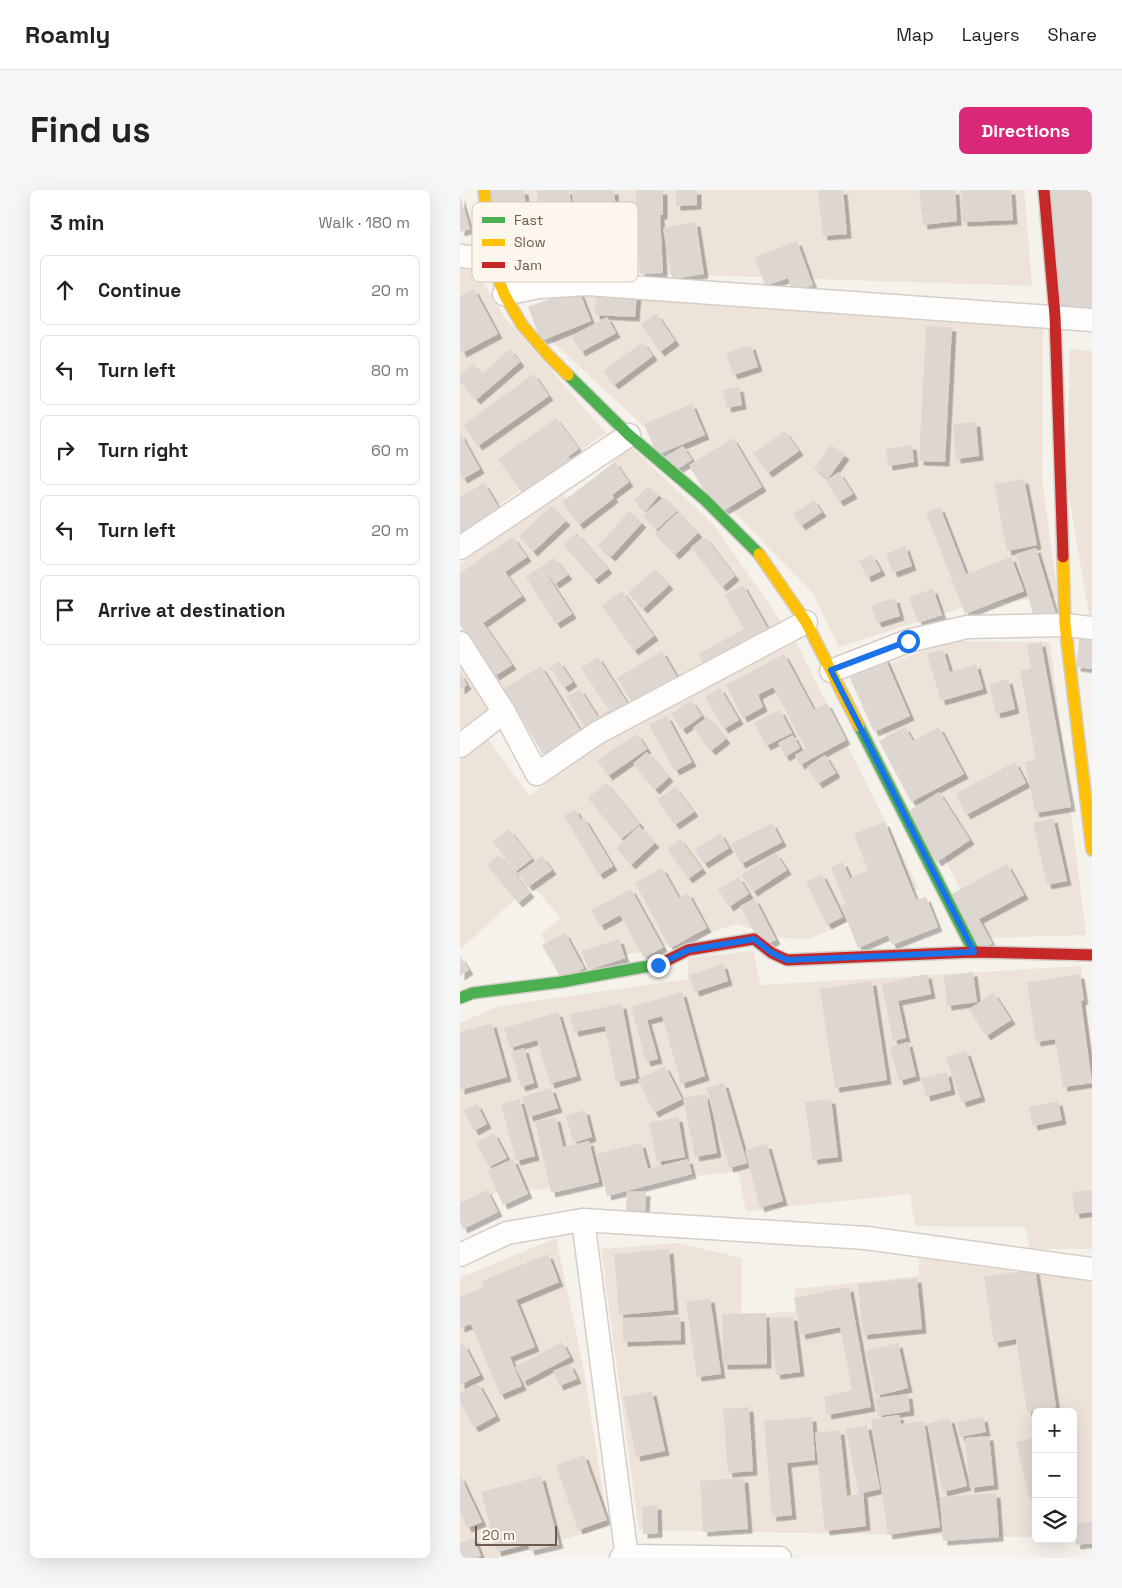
<!DOCTYPE html>
<meta charset="utf-8">
<style>
:root{--surface:#fff;--page:#f6f6f6;--text:#222;--muted:#767676;--line:#e0e0e0;--accent:#db2777}
body{margin:0;font-family:"Space Grotesk",sans-serif;background:var(--page);color:var(--text)}
.controls{position:absolute;right:15px;bottom:15px;display:grid;overflow:hidden;border-radius:8px;box-shadow:0 5px 20px #0002}
.controls button{width:45px;height:45px;display:grid;place-items:center;padding:0;border:0;border-bottom:1px solid var(--line);background:var(--surface);color:var(--text);font:25px sans-serif}
.scale{position:absolute;left:15px;bottom:12px;width:82px;box-sizing:border-box;padding-left:5px;border:2px solid #70594f;border-top:0;font-size:14px;line-height:18px;white-space:nowrap;color:#70594f;-webkit-text-stroke:4px #fdf6ed;paint-order:stroke}
.stop{position:absolute;width:15px;height:15px;margin:-11px;border:4px solid #1a73e8;border-radius:50%;background:#fff}
.stop.end{background:#1a73e8;border-color:#fff;box-shadow:0 1px 5px #0008}
.list{margin:0;padding:0;list-style:none}
h2{display:flex;justify-content:space-between;align-items:center;height:65px;margin:0;padding:0 20px;font-size:21px}
h2 small{font-size:16px;font-weight:400;color:var(--muted)}
.list li{display:grid;grid-template-columns:32px 1fr auto;gap:15px;align-items:center;box-sizing:border-box;height:70px;margin:0 10px 10px;padding:0 10px;border:1px solid var(--line);border-radius:8px}
.list b{display:block;font-size:19px;white-space:nowrap}
.list em{font-size:16px;font-style:normal;color:var(--muted)}
.icon{flex:none;width:28px;height:28px;fill:none;stroke:currentColor;stroke-width:2;stroke-linecap:round;stroke-linejoin:round}
.map{position:relative;flex:none;width:632px;height:1368px;overflow:hidden;border-radius:8px}
header{display:flex;align-items:center;gap:30px;box-sizing:border-box;height:70px;padding:0 25px;background:var(--surface);border-bottom:1px solid var(--line)}
header strong{font-size:24px}
nav{display:flex;gap:28px;margin-inline-start:auto;font-size:18px}
.intro{display:flex;align-items:center;justify-content:space-between;box-sizing:border-box;height:120px;padding:0 30px}
h1{margin:0;font-size:35px}
.button{padding:12px 22px;border-radius:8px;background:var(--accent);color:#fff;font-size:18px;font-weight:700}
main{display:flex;gap:30px;padding:0 30px}
aside{flex:1;background:var(--surface);border-radius:8px;box-shadow:0 5px 20px #0002}
.map>svg:first-child{display:block}
.residential{fill:#ede3d9}
.building{fill:#ded7d1;filter:url(#shadow)}
.lines{fill:none;stroke-linecap:round;stroke-linejoin:round}
.street-casing{stroke:#d4cec9;stroke-width:25}
.fast-casing{stroke:#d3cdc6;stroke-width:14}
.slow-casing{stroke:#d3cdc6;stroke-width:14}
.jam-casing{stroke:#d3cdc6;stroke-width:14}
.street{stroke:#fefdfc;stroke-width:22}
.fast{stroke:#4caf50;stroke-width:11}
.slow{stroke:#ffc107;stroke-width:11}
.jam{stroke:#c62828;stroke-width:11}
.route{stroke:#1a73e8;stroke-width:6}
.key{fill:#fdf6ed;stroke:#d3c7be;stroke-width:1}
.key-label{font-size:14px;fill:#70594f}
</style>
<header>
<strong>Roamly</strong>
<nav><a>Map</a><a>Layers</a><a>Share</a></nav>
</header>
<div class="intro"><h1>Find us</h1><a class="button">Directions</a></div>
<main>
<aside>
<h2>3 min<small>Walk · 180 m</small></h2>
<ul class="list">
<li><svg class="icon" aria-label="ahead" viewBox="0 0 24 24"><path d="M12 20V5M6 11l6-6 6 6"/></svg><div><b>Continue</b></div><em>20 m</em></li>
<li><svg class="icon" aria-label="left" viewBox="0 0 24 24"><path d="M17 20v-9H6M10 6l-5 5 5 5"/></svg><div><b>Turn left</b></div><em>80 m</em></li>
<li><svg class="icon" aria-label="right" viewBox="0 0 24 24"><path d="M7 20v-9h11M14 6l5 5-5 5"/></svg><div><b>Turn right</b></div><em>60 m</em></li>
<li><svg class="icon" aria-label="left" viewBox="0 0 24 24"><path d="M17 20v-9H6M10 6l-5 5 5 5"/></svg><div><b>Turn left</b></div><em>20 m</em></li>
<li><svg class="icon" aria-label="arrive" viewBox="0 0 24 24"><path d="M6 21V4h12l-3 4 3 4H6"/></svg><div><b>Arrive at destination</b></div></li>
</ul>
</aside>
<div class="map">
<svg width="632" height="1368" viewBox="0 0 632 1368">
<defs>
<filter id="shadow"><feDropShadow dx="4.5" dy="4.5" stdDeviation="0" flood-color="#0004"/></filter>
</defs>
<rect width="100%" height="100%" fill="#f5f1eb"/>
<g class="residential">
<polygon points="41,0 564,0 572,96 50,79"/>
<polygon points="0,75 13,77 46,129 146,243 0,341"/>
<polygon points="128,103 583,135 582,289 598,407 510,415 379,457 352,402 254,302 94,153 69,116"/>
<polygon points="610,159 632,161 632,426 629,425 607,294"/>
<polygon points="170,256 254,335 322,433 83,565 0,426 0,374 100,301 110,311"/>
<polygon points="490,451 590,452 626,745 524,748 396,486"/>
<polygon points="336,452 459,699 350,749 323,748 276,734 192,760 98,777 81,744 101,728 71,694 0,760 0,567 26,546 69,606 143,552"/>
<polygon points="0,472 30,518 0,540"/>
<polygon points="294,761 300,795 621,776 632,864 632,1059 570,1059 565,1037 455,1036 450,1004 286,1021 278,982 35,1003 0,1023 0,833 39,816 228,789 228,768"/>
<polygon points="96,1048 124,1181 148,1337 36,1368 0,1368 0,1088"/>
<polygon points="217,1053 282,1068 281,1126 335,1121 335,1099 459,1086 459,1068 564,1083 632,1089 632,1348 613,1347 613,1222 576,1222 576,1347 179,1340 141,1059"/>
</g>
<g class="building">
<polygon points="29,0 64,0 66,17 33,23"/>
<polygon points="77,0 109,0 112,20 80,25"/>
<polygon points="112,0 154,0 157,32 115,36"/>
<polygon points="176,0 203,0 203,25 200,25 203,83 180,84"/>
<polygon points="216,0 237,0 237,15 216,16"/>
<polygon points="358,0 383,0 387,44 363,46"/>
<polygon points="459,0 495,0 497,31 463,35"/>
<polygon points="501,0 551,0 553,30 503,32"/>
<polygon points="586,0 632,0 632,124 597,127"/>
<polygon points="0,6 10,39 0,42"/>
<polygon points="236,32 244,84 212,89 203,38"/>
<polygon points="337,51 353,95 333,102 328,88 305,96 295,67"/>
<polygon points="118,98 131,131 81,151 68,117"/>
<polygon points="14,99 38,144 2,163 0,158 0,106"/>
<polygon points="136,101 177,104 175,127 135,125"/>
<polygon points="197,124 215,151 200,162 181,134"/>
<polygon points="147,127 156,143 121,162 112,146"/>
<polygon points="466,136 492,137 485,272 459,271"/>
<polygon points="183,152 193,166 154,195 143,181"/>
<polygon points="291,155 298,177 273,185 266,163"/>
<polygon points="50,159 60,172 16,210 0,192 0,185 13,174 22,184"/>
<polygon points="74,184 89,206 18,256 3,235"/>
<polygon points="279,197 282,215 267,218 263,200"/>
<polygon points="232,214 245,245 197,265 184,234"/>
<polygon points="96,228 119,259 108,267 113,274 66,308 38,269"/>
<polygon points="516,232 519,266 496,269 493,234"/>
<polygon points="325,241 339,261 308,283 293,263"/>
<polygon points="0,243 20,279 3,289 0,284"/>
<polygon points="273,248 302,297 258,324 229,275"/>
<polygon points="371,255 385,265 368,289 354,278"/>
<polygon points="452,255 454,272 428,276 426,259"/>
<polygon points="223,256 232,270 214,281 205,267"/>
<polygon points="155,272 169,292 152,305 154,308 119,335 102,312"/>
<polygon points="379,282 393,304 379,312 366,291"/>
<polygon points="564,289 577,355 547,361 534,294"/>
<polygon points="24,293 41,321 0,345 0,307"/>
<polygon points="188,296 199,305 186,321 174,311"/>
<polygon points="204,307 217,321 196,340 183,325"/>
<polygon points="354,310 362,322 341,336 333,324"/>
<polygon points="91,316 106,331 73,362 59,346"/>
<polygon points="480,317 506,384 551,367 564,401 505,424 466,323"/>
<polygon points="169,321 182,333 151,367 138,356"/>
<polygon points="218,322 238,343 215,365 195,344"/>
<polygon points="117,343 148,379 134,390 103,354"/>
<polygon points="53,347 67,367 45,382 62,406 23,433 52,475 35,486 0,435 0,383"/>
<polygon points="245,347 275,386 262,397 231,357"/>
<polygon points="445,356 452,376 433,383 426,364"/>
<polygon points="576,358 596,425 575,431 556,364"/>
<polygon points="412,365 421,381 407,388 399,371"/>
<polygon points="94,368 108,385 95,394 84,380 112,424 96,434 66,387"/>
<polygon points="195,379 209,395 183,419 168,403"/>
<polygon points="283,395 312,446 248,482 238,464 284,439 265,405"/>
<polygon points="473,399 482,425 458,433 449,407"/>
<polygon points="162,401 194,446 174,461 142,416"/>
<polygon points="435,408 440,426 417,433 411,415"/>
<polygon points="620,444 632,445 632,479 616,477"/>
<polygon points="581,452 611,617 575,623 565,572 576,570 560,481 571,478 567,455"/>
<polygon points="483,459 490,482 516,474 523,499 481,511 467,464"/>
<polygon points="202,461 220,492 176,519 157,488"/>
<polygon points="422,461 450,526 414,542 385,477"/>
<polygon points="324,464 354,520 367,513 386,550 340,575 335,565 346,559 313,497 298,505 303,517 283,528 266,495"/>
<polygon points="138,467 173,522 132,548 106,507 120,499 138,527 149,520 121,478"/>
<polygon points="99,471 113,492 104,498 90,478"/>
<polygon points="81,476 127,551 89,574 44,499"/>
<polygon points="0,483 7,495 0,500"/>
<polygon points="548,489 555,519 536,524 529,494"/>
<polygon points="260,498 279,530 264,539 245,507"/>
<polygon points="231,510 242,526 222,540 211,524"/>
<polygon points="320,520 332,543 306,556 294,533"/>
<polygon points="207,526 232,572 215,581 189,535"/>
<polygon points="247,527 266,549 251,561 233,538"/>
<polygon points="445,537 453,551 479,537 504,584 451,612 419,551"/>
<polygon points="177,544 187,559 148,586 137,570"/>
<polygon points="333,545 340,558 325,567 318,553"/>
<polygon points="187,562 209,587 195,600 173,574"/>
<polygon points="365,565 376,583 358,594 347,577"/>
<polygon points="555,572 566,593 506,625 495,604"/>
<polygon points="146,593 180,634 161,649 128,608"/>
<polygon points="215,597 234,622 215,635 197,610"/>
<polygon points="479,602 510,650 477,672 446,623"/>
<polygon points="115,619 121,630 124,628 153,676 139,685 104,626"/>
<polygon points="593,628 607,691 587,695 573,633"/>
<polygon points="425,632 456,710 466,707 478,737 432,755 428,745 398,758 381,716 385,714 371,677 383,672 390,688 408,681 394,644"/>
<polygon points="312,633 322,652 281,674 271,654"/>
<polygon points="179,636 195,653 171,675 156,658"/>
<polygon points="49,639 72,669 55,682 33,651"/>
<polygon points="260,643 269,658 244,674 235,660"/>
<polygon points="220,649 242,679 228,689 207,659"/>
<polygon points="316,663 327,680 293,702 281,685"/>
<polygon points="39,665 70,703 58,713 27,675"/>
<polygon points="82,666 92,680 68,697 58,683"/>
<polygon points="547,674 564,705 519,729 532,753 520,760 490,705"/>
<polygon points="202,678 219,708 228,703 247,738 210,758 175,693"/>
<polygon points="362,684 383,727 367,735 346,692"/>
<polygon points="279,687 289,704 269,717 258,699"/>
<polygon points="171,699 203,757 184,768 160,725 140,736 131,720"/>
<polygon points="295,709 316,750 302,757 280,716"/>
<polygon points="105,743 124,778 102,790 82,755"/>
<polygon points="159,749 165,768 128,780 122,761"/>
<polygon points="0,766 9,780 0,786"/>
<polygon points="263,774 268,791 235,802 229,785"/>
<polygon points="513,782 517,812 487,816 484,786"/>
<polygon points="467,784 471,804 438,811 446,848 433,851 422,794"/>
<polygon points="620,784 624,810 621,811 632,893 603,897 595,849 576,852 567,792"/>
<polygon points="412,791 427,890 375,898 360,799"/>
<polygon points="222,802 245,886 221,894 202,826 187,830 198,869 186,872 171,817"/>
<polygon points="534,803 551,830 526,846 509,819"/>
<polygon points="162,814 176,888 156,892 145,836 114,842 110,824"/>
<polygon points="98,822 117,886 90,894 77,850 50,858 44,838"/>
<polygon points="32,833 47,887 0,900 0,842"/>
<polygon points="448,852 456,886 439,891 430,857"/>
<polygon points="64,858 74,893 61,897 51,862"/>
<polygon points="506,861 521,907 502,913 486,867"/>
<polygon points="205,876 222,909 194,923 178,890"/>
<polygon points="487,882 491,900 466,907 461,888"/>
<polygon points="264,893 287,973 269,978 246,898"/>
<polygon points="91,898 98,918 69,927 62,907"/>
<polygon points="246,904 257,963 235,967 223,908"/>
<polygon points="60,909 75,966 56,971 41,914"/>
<polygon points="371,909 378,967 353,970 345,912"/>
<polygon points="598,911 602,930 573,936 569,917"/>
<polygon points="17,914 27,934 14,941 4,921"/>
<polygon points="125,920 132,947 113,953 106,926"/>
<polygon points="96,927 103,957 129,951 139,992 91,1003 75,932"/>
<polygon points="218,927 225,967 197,972 189,933"/>
<polygon points="34,943 47,968 29,977 16,953"/>
<polygon points="181,953 188,979 228,969 232,984 147,1006 137,964"/>
<polygon points="307,954 323,1011 300,1018 285,960"/>
<polygon points="53,969 68,1004 43,1015 28,980"/>
<polygon points="27,1000 38,1022 3,1039 0,1031 0,1013"/>
<polygon points="632,1000 632,1022 615,1024 612,1002"/>
<polygon points="167,1001 186,1002 185,1021 166,1020"/>
<polygon points="209,1059 214,1120 159,1125 154,1064"/>
<polygon points="88,1064 99,1092 56,1110 75,1157 50,1167 62,1196 40,1205 11,1134 0,1138 0,1107 24,1097 22,1091"/>
<polygon points="575,1079 596,1217 567,1222 556,1149 534,1153 524,1087"/>
<polygon points="457,1088 462,1139 403,1145 398,1094"/>
<polygon points="389,1097 411,1217 367,1225 364,1207 392,1200 380,1137 341,1145 334,1108"/>
<polygon points="250,1108 261,1184 237,1187 226,1112"/>
<polygon points="306,1123 307,1174 263,1175 262,1124"/>
<polygon points="333,1126 340,1182 316,1185 309,1129"/>
<polygon points="220,1127 221,1150 163,1152 163,1128"/>
<polygon points="102,1152 110,1167 63,1192 55,1177"/>
<polygon points="438,1153 448,1198 416,1206 406,1161"/>
<polygon points="4,1154 20,1185 0,1195 0,1156"/>
<polygon points="110,1174 117,1189 99,1196 93,1181"/>
<polygon points="18,1193 36,1226 14,1238 0,1212 0,1203"/>
<polygon points="192,1201 205,1261 176,1267 163,1207"/>
<polygon points="448,1204 450,1221 418,1226 415,1208"/>
<polygon points="289,1217 293,1281 268,1283 263,1219"/>
<polygon points="439,1225 441,1234 464,1231 480,1337 428,1345 411,1229"/>
<polygon points="352,1227 355,1270 327,1273 332,1325 312,1327 304,1231"/>
<polygon points="523,1227 526,1242 500,1247 497,1232"/>
<polygon points="490,1228 507,1296 483,1302 467,1234"/>
<polygon points="407,1235 420,1299 403,1303 406,1336 365,1341 355,1243 380,1240 387,1306 399,1304 386,1239"/>
<polygon points="529,1246 534,1295 510,1298 505,1248"/>
<polygon points="576,1247 576,1309 570,1310 556,1252"/>
<polygon points="124,1265 147,1330 118,1340 96,1275"/>
<polygon points="0,1285 22,1332 7,1338 0,1322"/>
<polygon points="81,1286 99,1354 70,1361 68,1354 37,1362 21,1302"/>
<polygon points="284,1288 288,1339 243,1342 240,1291"/>
<polygon points="536,1303 539,1347 483,1351 480,1307"/>
<polygon points="197,1315 198,1343 183,1344 182,1316"/>
<polygon points="632,1332 632,1353 616,1355 613,1334"/>
<polygon points="14,1348 21,1366 17,1368 0,1368 0,1353"/>
</g>
<g class="lines">
<g class="street-casing">
<g id="street">
<polyline points="0,66 31,69"/>
<polyline points="44,104 79,97 127,94 632,130"/>
<polyline points="0,358 169,245"/>
<polyline points="0,453 44,522 77,584 137,543 346,432"/>
<polyline points="371,481 448,451 507,437 605,435 632,438"/>
<polyline points="0,556 44,522"/>
<polyline points="123,1030 167,1368"/>
<polyline points="0,1065 47,1043 123,1030 406,1048 632,1079"/>
<polyline points="161,1368 167,1366 320,1368"/>
</g>
</g>
<g class="fast-casing">
<g id="fast">
<polyline points="108,185 169,245 245,310 299,364"/>
<polyline points="399,536 514,762"/>
<polyline points="0,808 13,803 101,792 200,774"/>
</g>
</g>
<g class="slow-casing">
<g id="slow">
<polyline points="24,0 31,69 44,104 62,135 88,165 108,185"/>
<polyline points="299,364 346,432 399,536"/>
<polyline points="603,367 605,435 632,660"/>
</g>
</g>
<g class="jam-casing">
<g id="jam">
<polyline points="584,0 595,126 603,367"/>
<polyline points="200,774 228,760 294,749 312,763 327,770 514,762 632,765"/>
</g>
</g>
<use href="#street" class="street"/>
<use href="#fast" class="fast"/>
<use href="#slow" class="slow"/>
<use href="#jam" class="jam"/>
</g>
<g class="lines">
<polyline class="route" points="198,775 228,760 294,749 312,763 327,770 514,762 371,480 448,451"/>
</g>
<rect x="12" y="12" width="166" height="80" rx="8" class="key"/>
<rect x="22" y="27" width="23" height="6" fill="#4caf50"/>
<rect x="22" y="49" width="23" height="7" fill="#ffc107"/>
<rect x="22" y="72" width="23" height="6" fill="#c62828"/>
<g class="key-label">
<text x="54" y="35">Fast</text>
<text x="54" y="57">Slow</text>
<text x="54" y="80">Jam</text>
</g>
</svg>
<div class="controls">
<button>+</button>
<button>−</button>
<button><svg class="icon" aria-label="layers" viewBox="0 0 24 24"><path d="M12 4l9 5-9 5-9-5zM3 14l9 5 9-5"/></svg></button>
</div>
<div class="scale">20 m</div>
<div class="stop" style="left:448px;top:451px"></div>
<div class="stop end" style="left:198px;top:775px"></div>
</div>
</main>
